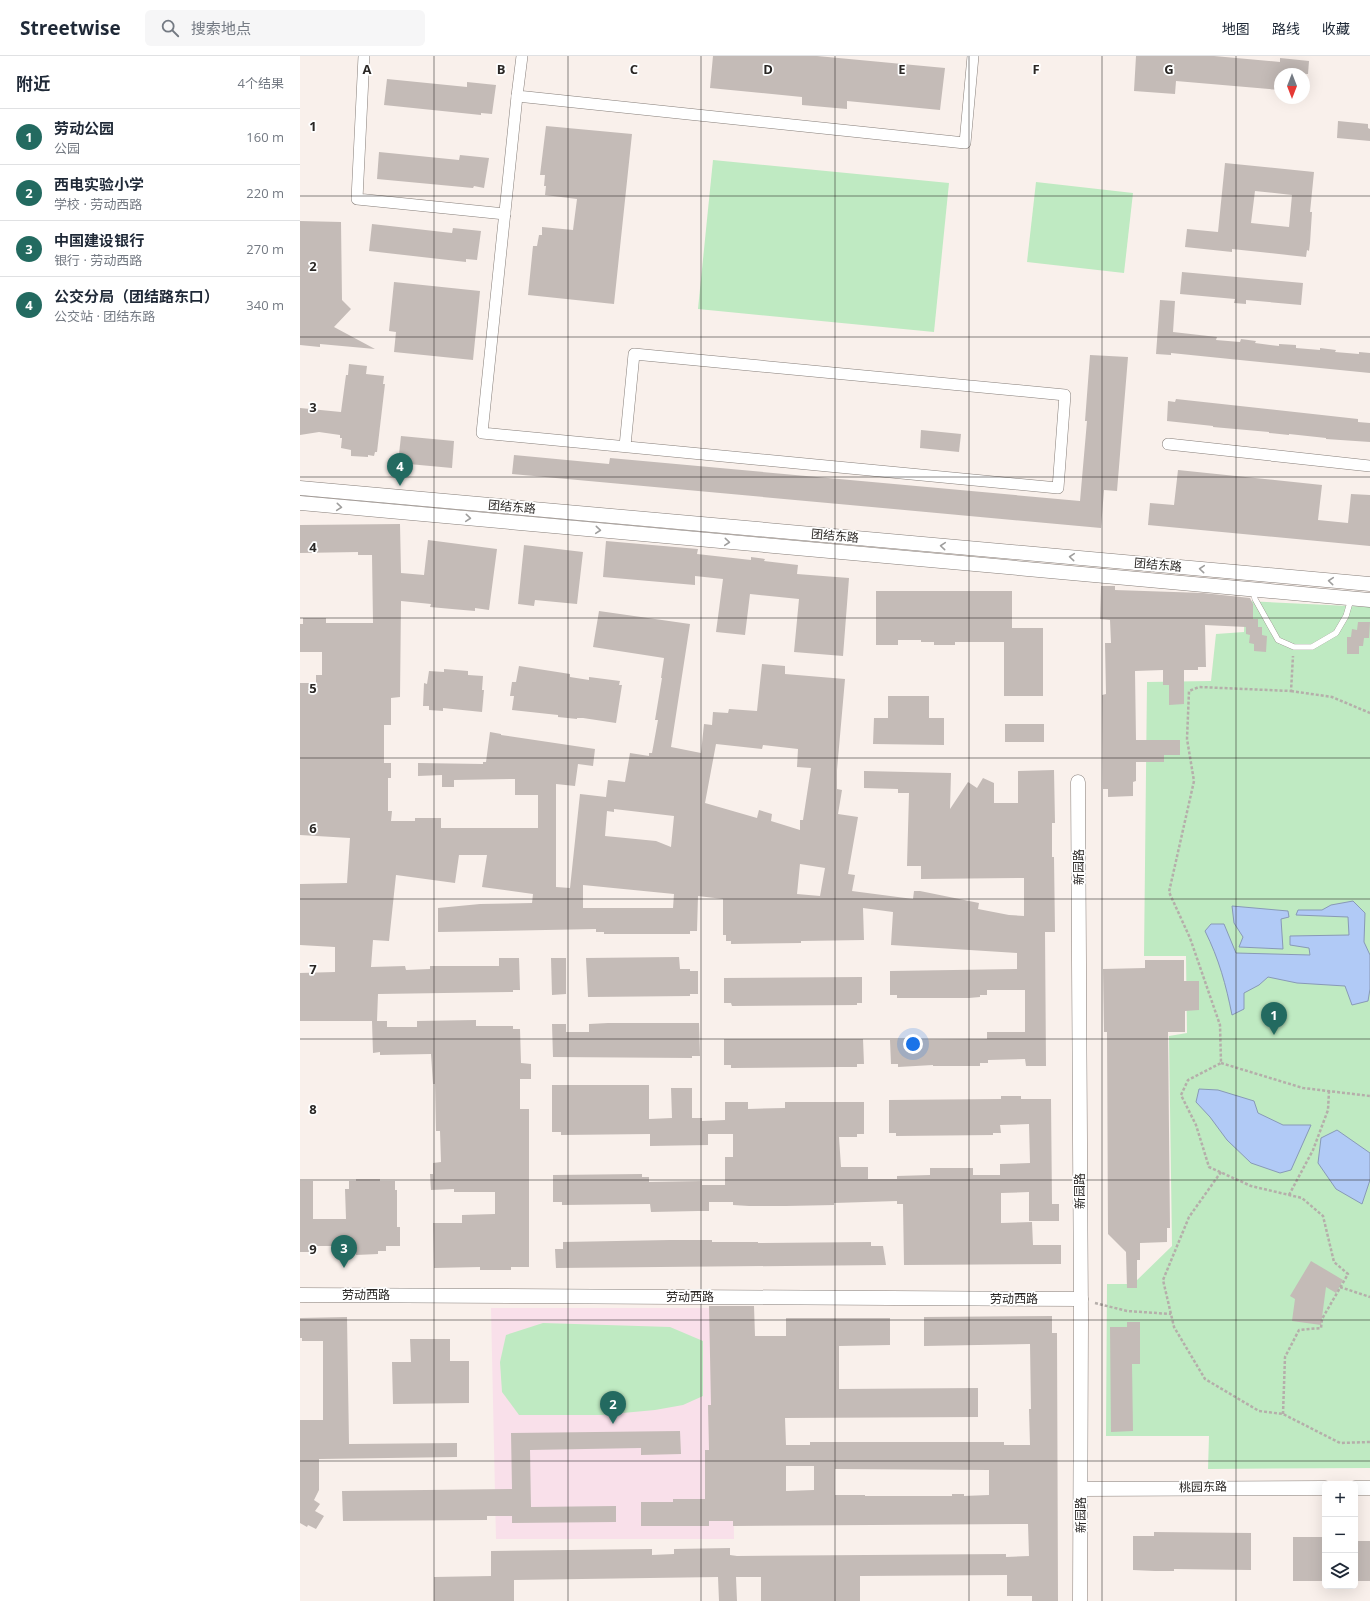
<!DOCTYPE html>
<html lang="zh">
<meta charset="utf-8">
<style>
:root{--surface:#fff;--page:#f6f6f7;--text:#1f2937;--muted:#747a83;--line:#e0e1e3;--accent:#236a60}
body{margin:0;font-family:"Open Sans","Noto Sans SC",sans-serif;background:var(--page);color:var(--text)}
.controls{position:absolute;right:12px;bottom:12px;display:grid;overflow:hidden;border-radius:6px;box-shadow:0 4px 16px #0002}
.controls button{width:36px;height:36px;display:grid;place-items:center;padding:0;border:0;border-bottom:1px solid var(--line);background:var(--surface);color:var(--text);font:20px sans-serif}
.compass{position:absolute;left:974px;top:12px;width:36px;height:36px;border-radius:50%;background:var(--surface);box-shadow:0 4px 16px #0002;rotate:180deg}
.you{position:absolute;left:613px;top:988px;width:14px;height:14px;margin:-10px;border:3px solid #fff;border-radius:50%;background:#1a73e8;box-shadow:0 0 0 6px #1a73e833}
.badge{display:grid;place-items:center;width:26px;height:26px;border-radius:50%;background:var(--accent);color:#fff;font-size:13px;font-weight:700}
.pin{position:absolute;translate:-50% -33px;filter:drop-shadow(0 1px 2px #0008)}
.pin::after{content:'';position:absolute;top:21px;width:14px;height:12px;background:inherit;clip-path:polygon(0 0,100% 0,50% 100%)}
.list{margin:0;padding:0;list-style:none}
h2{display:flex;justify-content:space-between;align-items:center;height:52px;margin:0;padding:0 16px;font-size:17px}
h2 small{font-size:13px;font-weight:400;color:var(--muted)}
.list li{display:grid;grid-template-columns:26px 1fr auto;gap:12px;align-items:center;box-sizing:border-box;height:56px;padding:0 16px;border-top:1px solid var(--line)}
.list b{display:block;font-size:15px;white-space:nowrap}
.list p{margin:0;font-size:13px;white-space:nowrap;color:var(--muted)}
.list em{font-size:13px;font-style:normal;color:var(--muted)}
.icon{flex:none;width:22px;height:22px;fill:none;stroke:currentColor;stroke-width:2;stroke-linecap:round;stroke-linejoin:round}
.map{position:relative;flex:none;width:1070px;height:1545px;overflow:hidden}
header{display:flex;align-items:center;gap:24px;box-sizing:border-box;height:56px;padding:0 20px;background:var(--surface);border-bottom:1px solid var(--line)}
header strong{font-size:19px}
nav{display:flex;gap:22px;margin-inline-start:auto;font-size:14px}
.search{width:280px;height:36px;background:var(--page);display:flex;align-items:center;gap:10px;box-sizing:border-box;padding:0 14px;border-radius:6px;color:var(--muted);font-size:15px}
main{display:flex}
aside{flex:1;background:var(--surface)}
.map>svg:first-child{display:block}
.education{fill:#f9e0ea}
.green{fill:#bfeac2}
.water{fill:#b1caf6;stroke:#8899b7}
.building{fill:#c4bbb7;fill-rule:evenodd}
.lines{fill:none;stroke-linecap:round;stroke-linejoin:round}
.service-casing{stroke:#867e79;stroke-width:6}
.minor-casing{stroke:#867e79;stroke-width:12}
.tertiary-casing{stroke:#867e79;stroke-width:15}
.path{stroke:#b5aeaa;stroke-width:2.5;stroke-dasharray:3 2;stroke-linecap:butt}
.service{stroke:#fff;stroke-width:5.5}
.minor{stroke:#fff;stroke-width:11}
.tertiary{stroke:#fff;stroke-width:14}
.oneway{stroke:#9f9e9d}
.grid{fill:none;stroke:#2a2725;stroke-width:1;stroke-opacity:0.55}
.labels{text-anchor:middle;stroke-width:3.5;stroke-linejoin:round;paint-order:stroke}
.street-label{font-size:12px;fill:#2a2725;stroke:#fff}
.grid-label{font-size:13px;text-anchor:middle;font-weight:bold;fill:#2a2725;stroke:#fff;stroke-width:3.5;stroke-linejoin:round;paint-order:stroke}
</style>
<header>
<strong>Streetwise</strong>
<div class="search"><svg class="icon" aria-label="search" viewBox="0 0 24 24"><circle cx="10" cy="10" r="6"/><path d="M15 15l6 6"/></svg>搜索地点</div>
<nav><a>地图</a><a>路线</a><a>收藏</a></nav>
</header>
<main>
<aside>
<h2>附近<small>4个结果</small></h2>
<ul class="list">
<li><span class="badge">1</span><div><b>劳动公园</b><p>公园</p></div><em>160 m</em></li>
<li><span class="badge">2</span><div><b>西电实验小学</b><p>学校 · 劳动西路</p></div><em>220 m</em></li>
<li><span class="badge">3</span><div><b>中国建设银行</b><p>银行 · 劳动西路</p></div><em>270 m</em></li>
<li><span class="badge">4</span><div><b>公交分局（团结路东口）</b><p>公交站 · 团结东路</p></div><em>340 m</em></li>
</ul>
</aside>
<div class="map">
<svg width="1070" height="1545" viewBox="0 0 1070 1545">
<rect width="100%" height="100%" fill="#f9f0eb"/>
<polygon class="education" points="191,1252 431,1252 434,1483 196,1483"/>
<g class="green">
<polygon points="413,104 649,127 634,276 398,253"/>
<polygon points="736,126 833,137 824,217 727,206"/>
<polygon points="945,545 1070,551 1070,1412 908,1413 909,1380 806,1380 807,1228 833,1228 872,1190 869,980 887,977 886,900 844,900 847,626 911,625 916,578 944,576"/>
<polygon points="243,1267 370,1271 403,1285 403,1340 383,1349 355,1354 301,1359 219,1359 202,1336 200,1306 206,1279"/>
</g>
<g class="water">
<path d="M1053,845l12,12 -1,29 6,13v34l-2,12 -16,4 -7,-19 -48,-3 -29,-6 -9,8 -15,8v16l-12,6c-6,-30 -13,-56 -27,-84l6,-7h13l12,29 74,2 -1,-7 -19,-3v-9l59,-1 -1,-18 -52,-2 2,-5h24l9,-5z"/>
<polygon points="932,850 988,855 989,861 981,863 983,893 939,891 943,881 934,867"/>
<polygon points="899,1033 918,1034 954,1045 958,1057 983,1069 1011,1069 991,1114 980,1117 951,1107 927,1084 910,1061 896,1046"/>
<polygon points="1037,1074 1070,1097 1070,1124 1062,1148 1036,1133 1018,1107 1021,1082"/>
</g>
<g class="building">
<polygon points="413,0 517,0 645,12 640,54 547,45 547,53 502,49 502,41 410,32"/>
<polygon points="836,0 914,0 980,6 980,2 1009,5 1008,18 980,18 980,34 876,25 875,38 834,35"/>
<polygon points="87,23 167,31 167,26 196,29 192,58 181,57 181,59 84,49"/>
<polygon points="1038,65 1068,68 1068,72 1070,73 1070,85 1037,82"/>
<polygon points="246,70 332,78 314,248 228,239 233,190 237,190 239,179 242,179 242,171 273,174 277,143 245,139 246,130 244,130 245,119 240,119"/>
<polygon points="79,96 159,104 160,99 189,102 184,132 174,130 173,132 77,123"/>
<path d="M925,107l89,9 -4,40h2l-2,31 -1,8 -2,-1 -1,7 -74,-8v3l-47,-5 2,-18 31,3zM955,135l37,4 -3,32 -38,-4z"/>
<polygon points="0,165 41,166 42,244 51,253 34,271 75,293 20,288 20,291 0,289"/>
<polygon points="72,168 152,177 153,172 181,175 177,204 166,203 166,206 69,195"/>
<polygon points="882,216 1003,227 1001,249 946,244 946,248 934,247 935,243 880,238"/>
<polygon points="94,226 180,235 173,304 94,296 96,276 89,275"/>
<polygon points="860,244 875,245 873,276 917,281 916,284 940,286 941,283 956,285 955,287 979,290 979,288 996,289 996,292 1020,294 1020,292 1036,294 1035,296 1059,298 1059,296 1070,297 1070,317 871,297 871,299 856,298"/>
<polygon points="790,299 828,301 817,435 804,434 801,472 212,418 214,399 309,408 310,402 780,445 787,365 785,365 786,352"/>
<polygon points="49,308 67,310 66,318 84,320 83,328 85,328 77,396 75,396 74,400 68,399 68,401 51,400 51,394 41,392 42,382 40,382 40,379 19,376 0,379 0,352 41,356 46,319 48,319"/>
<polygon points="876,343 1058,363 1058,366 1070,367 1070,386 1026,383 1026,382 989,378 989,379 969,377 969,376 913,371 913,370 867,365 868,345 875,346"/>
<polygon points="621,374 661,378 659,396 620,392"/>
<polygon points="101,380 154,385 152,412 98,407"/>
<polygon points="878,414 1022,429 1018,464 1048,467 1051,438 1070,439 1070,490 848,469 850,447 874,449"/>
<path d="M100,468l1,49 23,2 4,-35 69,9 -8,61 -14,-2v3l-23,-2 -22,-2 1,-3 -30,-3 -1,96 -9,1v27h-7v38h7v15h-3v33h4l-1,10h24v-3h26v10h97v-33h-23v-16l-61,1v7h-12v-12l-24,1v-13l65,1v-2h3l4,-30 11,2v1l94,14 -2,17 -15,-2 -3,22 -19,-2v103l14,1 10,-94 26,3 2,-17 17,2 5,-29 19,3v-3h3l6,-33h-3l7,-42h-1l3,-20 -71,-11 6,-36 91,13 -19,123 30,6 3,-29 8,1 1,-13 15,1 1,-4 28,2 5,-47 23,2v8l60,5 -8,91v19l5,1 -4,24 20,3 -10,57 7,1 -3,16 61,8 1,-8h6l59,12 -1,6 31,6 15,1v-38l-103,1v-13h-14l2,-73h-11v-4l-34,-1v-17l87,2 -1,36 18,-27 9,6 6,-10 11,5v20h24v-32l36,-1 1,53h-3v34h2l1,75h-10l1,134h-20l-1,-7 -37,1v3h-8v3h-47v-1l-35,2v-3h-7l-1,-24 97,-1v-7h38v-42h-38v5h-7v2l-11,1h-72v-3h-7v-24l127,-2v-16l-126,-8 2,-33 -30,-4 1,32 -63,1v2l-70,1v-3h-5v-6h-3v-36l-25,-3 -1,35h-7v3h-86v-2h-8v-3l-158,3v-24l42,-4 52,-1 1,-9 -51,-7 5,-32h-28l-4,28 -59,-8 -7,66 -16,-1 -2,27 34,-1 1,4 24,-1v-3h69v-8h20l1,32h-7v2l-135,2 -1,27h10v6h30v-6l59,-1v6h37v3h7l1,34 10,1v15h-11v30h9v158h-18v3h-31v-3l-46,1 -1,-45h29v-8l33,-1v-22h-41v-3l-23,1 -1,-16h3v-11l8,-1 -1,-31h-4l-1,-47h-2l-2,-30 -51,1v-3l-7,1 -1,-32h-72v-48l35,-1v-25l-35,-2v-61l47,-1 3,-45 -50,-3v-152h16v-8h6v-23h-22v-28h3v-6h23v5h47l-1,-68h-14v-3l-58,1v-28zM416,688l46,5 1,-4 35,4 -1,18 14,1 -8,52h-3v10l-29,-9 1,-7 -13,-4 -2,8 -52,-15zM314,753l60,7 -3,31 -15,-6 -51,-5 2,-25 7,1zM500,808l25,4 -5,28 -23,-2zM283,829l91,9 -1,14h-90z"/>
<polygon points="306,485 398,493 397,498 451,504 451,501 465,503 464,505 498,509 497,518 549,522 543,600 494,596 499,543 450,538 445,579 416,576 423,523 395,520 395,529 303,521"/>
<polygon points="224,489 283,496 277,548 235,544 234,550 218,548"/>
<polygon points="801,530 815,530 815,534 903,537 950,542 953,548 953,563 958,563 958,571 962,571 962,579 967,580 966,596 954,595 954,588 949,587 950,579 946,578 946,571 905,569 906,611 898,611 898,614 884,614 884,648 869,649 869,629 863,629 863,614 835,615 836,684 880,684 880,699 864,699 864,706 836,706 836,725 833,726 833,740 808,741 808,733 803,733 802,639 806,638 805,587 811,587 810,564 800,563"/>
<polygon points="576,535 712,535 712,572 743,572 743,640 704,640 704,586 655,586 655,589 634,589 634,586 621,586 621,584 598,584 598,589 576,589"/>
<polygon points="1058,566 1070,566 1069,582 1064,582 1063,590 1059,590 1059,598 1047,598 1047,581 1051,581 1052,573 1057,574"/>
<polygon points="219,610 270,618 270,621 289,624 289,621 320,625 319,629 322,629 316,667 283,662 277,662 277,663 258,661 258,659 212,654 214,640 210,640 212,626 216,626"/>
<polygon points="144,613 168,615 168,619 183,620 182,634 184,634 182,656 143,652 143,655 129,654 129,650 123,650 124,627 127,628 129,615 144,616"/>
<polygon points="588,640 629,640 629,662 644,662 644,689 573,688 574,662 588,662"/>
<rect x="705" y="668" width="39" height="18"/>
<polygon points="379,901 380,913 390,913 390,915 398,915 398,938 390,938 390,940 288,941 286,902"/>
<polygon points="251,902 266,902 266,938 252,939"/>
<polygon points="845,904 884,904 884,925 899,925 899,954 885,955 885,976 868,976 870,1172 867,1172 867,1186 840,1187 840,1204 837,1204 837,1232 827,1232 826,1196 808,1178 807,976 804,976 803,913 845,912"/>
<polygon points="562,921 562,947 557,947 557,949 432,950 431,947 424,947 424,922"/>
<polygon points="308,967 399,967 400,1000 392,1000 392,1002 253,1001 252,968 266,968 266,976 289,976 289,968"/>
<polygon points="424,983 563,983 564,1008 557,1008 557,1011 542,1011 431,1012 431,1009 424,1009"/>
<polygon points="252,1029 349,1029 349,1063 372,1062 371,1032 392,1032 392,1062 402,1062 402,1065 425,1064 425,1046 448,1046 448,1053 485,1052 485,1046 564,1046 564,1078 557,1078 557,1081 539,1081 541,1111 568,1111 568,1123 597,1123 597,1120 630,1119 630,1112 673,1112 673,1119 700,1119 700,1108 730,1107 729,1068 700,1069 701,1077 693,1077 693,1079 596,1080 596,1077 589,1077 589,1044 701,1043 701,1040 721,1040 721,1043 751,1043 752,1148 759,1148 759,1165 729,1165 729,1136 701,1137 701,1167 732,1166 733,1189 761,1189 761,1208 604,1209 603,1148 597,1148 597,1145 534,1147 534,1149 486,1150 449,1150 433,1149 433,1146 409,1146 409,1155 398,1155 351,1156 350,1148 262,1149 262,1146 253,1146 253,1119 342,1118 342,1121 349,1121 349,1126 402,1125 402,1129 425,1129 425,1101 433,1101 433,1078 408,1078 408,1089 350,1090 350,1078 261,1079 261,1076 252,1076"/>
<polygon points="56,1123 80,1123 80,1125 95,1125 95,1134 97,1134 97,1171 100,1171 100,1190 86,1190 86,1195 78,1195 78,1198 56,1199 56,1195 47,1195 47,1190 11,1190 11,1196 0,1196 0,1125 13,1125 13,1163 46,1163 45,1133 49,1133 49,1125 56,1125"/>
<polygon points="370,1184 412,1184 412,1186 458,1186 458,1187 571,1186 571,1190 583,1190 586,1209 256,1212 255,1193 263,1193 263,1186"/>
<polygon points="1011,1205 1043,1224 1036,1237 1026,1231 1021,1269 992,1265 995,1243 990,1240"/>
<path d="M409,1250h45l1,30h31v-18h104v27l-51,1v43l139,-1v29l-193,1 1,27h24v-3h194v3h26l-1,-36h2l-1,-65 -106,2v-29l128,-1v17h5l1,268h-26v-5h-25v-21l-147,1v25h-99v-24h-25l1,24h-18l-1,-24 -204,3v21h-80v-24l57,-1v-25l161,-2v6l22,-1v-5l56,-1v7l7,1 269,-2v3l23,-1 -1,-32 -295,2v-5h-24v5h-68v-24h32v-3h32v-49h4l-1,-45h3zM486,1410h28v24l-28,1zM535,1413l154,1v25l-25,1v-2h-12v2h-87v-1h-30z"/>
<polygon points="47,1261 49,1388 157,1387 157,1401 19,1403 19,1434 14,1444 20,1448 15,1455 24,1460 16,1473 8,1469 7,1471 0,1467 0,1364 23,1364 23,1285 2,1285 2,1282 0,1282 0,1262"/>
<polygon points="827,1266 840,1266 840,1308 832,1308 833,1375 811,1376 810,1271 827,1271"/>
<polygon points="110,1283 150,1283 150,1305 169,1305 169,1347 93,1348 92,1306 111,1306"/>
<polygon points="380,1375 381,1398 341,1399 341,1392 230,1394 231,1451 316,1450 316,1466 212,1467 212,1460 187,1460 187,1464 43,1465 42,1435 212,1433 211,1377"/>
<polygon points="854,1476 951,1477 951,1514 874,1513 874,1515 855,1515 833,1514 833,1480 854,1480"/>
<rect x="993" y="1481" width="32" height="44"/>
<rect x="1055" y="1485" width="15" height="40"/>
</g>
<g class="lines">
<g class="service-casing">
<polyline id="service" points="953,533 955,543 978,584 994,591 1012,591 1036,577 1046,560 1051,543"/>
</g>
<g class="minor-casing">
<g id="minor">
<polyline points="64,0 57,143 205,158"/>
<polyline points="222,0 217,40 665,87 673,0"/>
<polyline points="217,40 182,377 758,432 765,339 334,298 325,390"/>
<polyline points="868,388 1070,410"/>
</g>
</g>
<g class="tertiary-casing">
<g id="tertiary">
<polyline points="0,432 1070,528"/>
<polyline points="0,447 1070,544"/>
<polyline points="778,726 781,1263 780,1545"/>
<polyline points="0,1239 781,1243"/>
<polyline points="1055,1432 1070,1432"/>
<polyline points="781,1433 1025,1432"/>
</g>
</g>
<g class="path">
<polyline points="991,635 1032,641 1070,657"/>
<polyline points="921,1007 1003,1032 1070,1040"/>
<polyline points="921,1116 889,1161 863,1224 874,1271 905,1323 959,1355 983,1358 1040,1387 1070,1386"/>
<polyline points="989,1139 1013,1094 1028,1054 1029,1035"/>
<polyline points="1040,1231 1070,1241"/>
<polyline points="795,1247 827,1255 871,1258"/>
<polyline points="983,1358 985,1301 999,1274 1021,1272 1022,1263 1048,1218 1034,1206 1023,1160 1002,1142 951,1130 909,1111 896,1069 881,1039 888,1024 921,1007 920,969 890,882 869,836 894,725 887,683 889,635 899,631 991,635 993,600"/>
</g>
<use href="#service" class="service"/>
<use href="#minor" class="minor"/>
<use href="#tertiary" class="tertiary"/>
</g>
<defs><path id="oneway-chevron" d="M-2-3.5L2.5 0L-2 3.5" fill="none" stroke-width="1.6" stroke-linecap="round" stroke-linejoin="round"/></defs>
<g class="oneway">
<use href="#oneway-chevron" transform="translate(39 451) rotate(5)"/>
<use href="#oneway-chevron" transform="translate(168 462) rotate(5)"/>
<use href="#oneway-chevron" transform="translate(298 474) rotate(5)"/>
<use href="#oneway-chevron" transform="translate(427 486) rotate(5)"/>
<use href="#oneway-chevron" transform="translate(643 490) rotate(-175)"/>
<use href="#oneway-chevron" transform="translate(772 501) rotate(-175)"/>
<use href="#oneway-chevron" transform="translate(902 513) rotate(-175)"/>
<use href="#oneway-chevron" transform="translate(1031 525) rotate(-175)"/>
</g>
<path class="grid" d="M134,0v1545M268,0v1545M401,0v1545M535,0v1545M669,0v1545M802,0v1545M936,0v1545M0,140h1070M0,281h1070M0,421h1070M0,562h1070M0,702h1070M0,843h1070M0,983h1070M0,1124h1070M0,1264h1070M0,1405h1070"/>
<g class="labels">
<g class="street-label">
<text transform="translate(212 451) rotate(5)" y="4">团结东路</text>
<text transform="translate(535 480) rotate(5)" y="4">团结东路</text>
<text transform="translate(858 509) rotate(5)" y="4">团结东路</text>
<text transform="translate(779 811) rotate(-90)" y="4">新园路</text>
<text transform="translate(780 1135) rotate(-90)" y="4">新园路</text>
<text x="66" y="1243">劳动西路</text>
<text x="390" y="1245">劳动西路</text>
<text x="714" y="1247">劳动西路</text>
<text transform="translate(903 1431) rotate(-1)" y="4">桃园东路</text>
<text transform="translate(781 1459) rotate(-90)" y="4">新园路</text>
</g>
</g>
<g class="grid-label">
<text x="67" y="18">A</text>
<text x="201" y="18">B</text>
<text x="334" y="18">C</text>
<text x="468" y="18">D</text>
<text x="602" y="18">E</text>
<text x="736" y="18">F</text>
<text x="869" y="18">G</text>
<text x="13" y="75">1</text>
<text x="13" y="215">2</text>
<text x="13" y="356">3</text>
<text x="13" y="496">4</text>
<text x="13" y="637">5</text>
<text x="13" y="777">6</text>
<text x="13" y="918">7</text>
<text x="13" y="1058">8</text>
<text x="13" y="1198">9</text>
</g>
</svg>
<div class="controls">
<button>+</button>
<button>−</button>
<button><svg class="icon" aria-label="layers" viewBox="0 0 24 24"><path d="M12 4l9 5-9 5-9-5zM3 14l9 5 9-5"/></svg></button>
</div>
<svg class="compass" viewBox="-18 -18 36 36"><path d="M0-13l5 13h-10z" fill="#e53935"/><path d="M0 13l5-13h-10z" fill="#747a83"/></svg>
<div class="you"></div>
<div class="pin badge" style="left:974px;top:979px">1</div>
<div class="pin badge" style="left:313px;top:1368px">2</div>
<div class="pin badge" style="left:44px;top:1212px">3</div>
<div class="pin badge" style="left:100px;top:430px">4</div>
</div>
</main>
